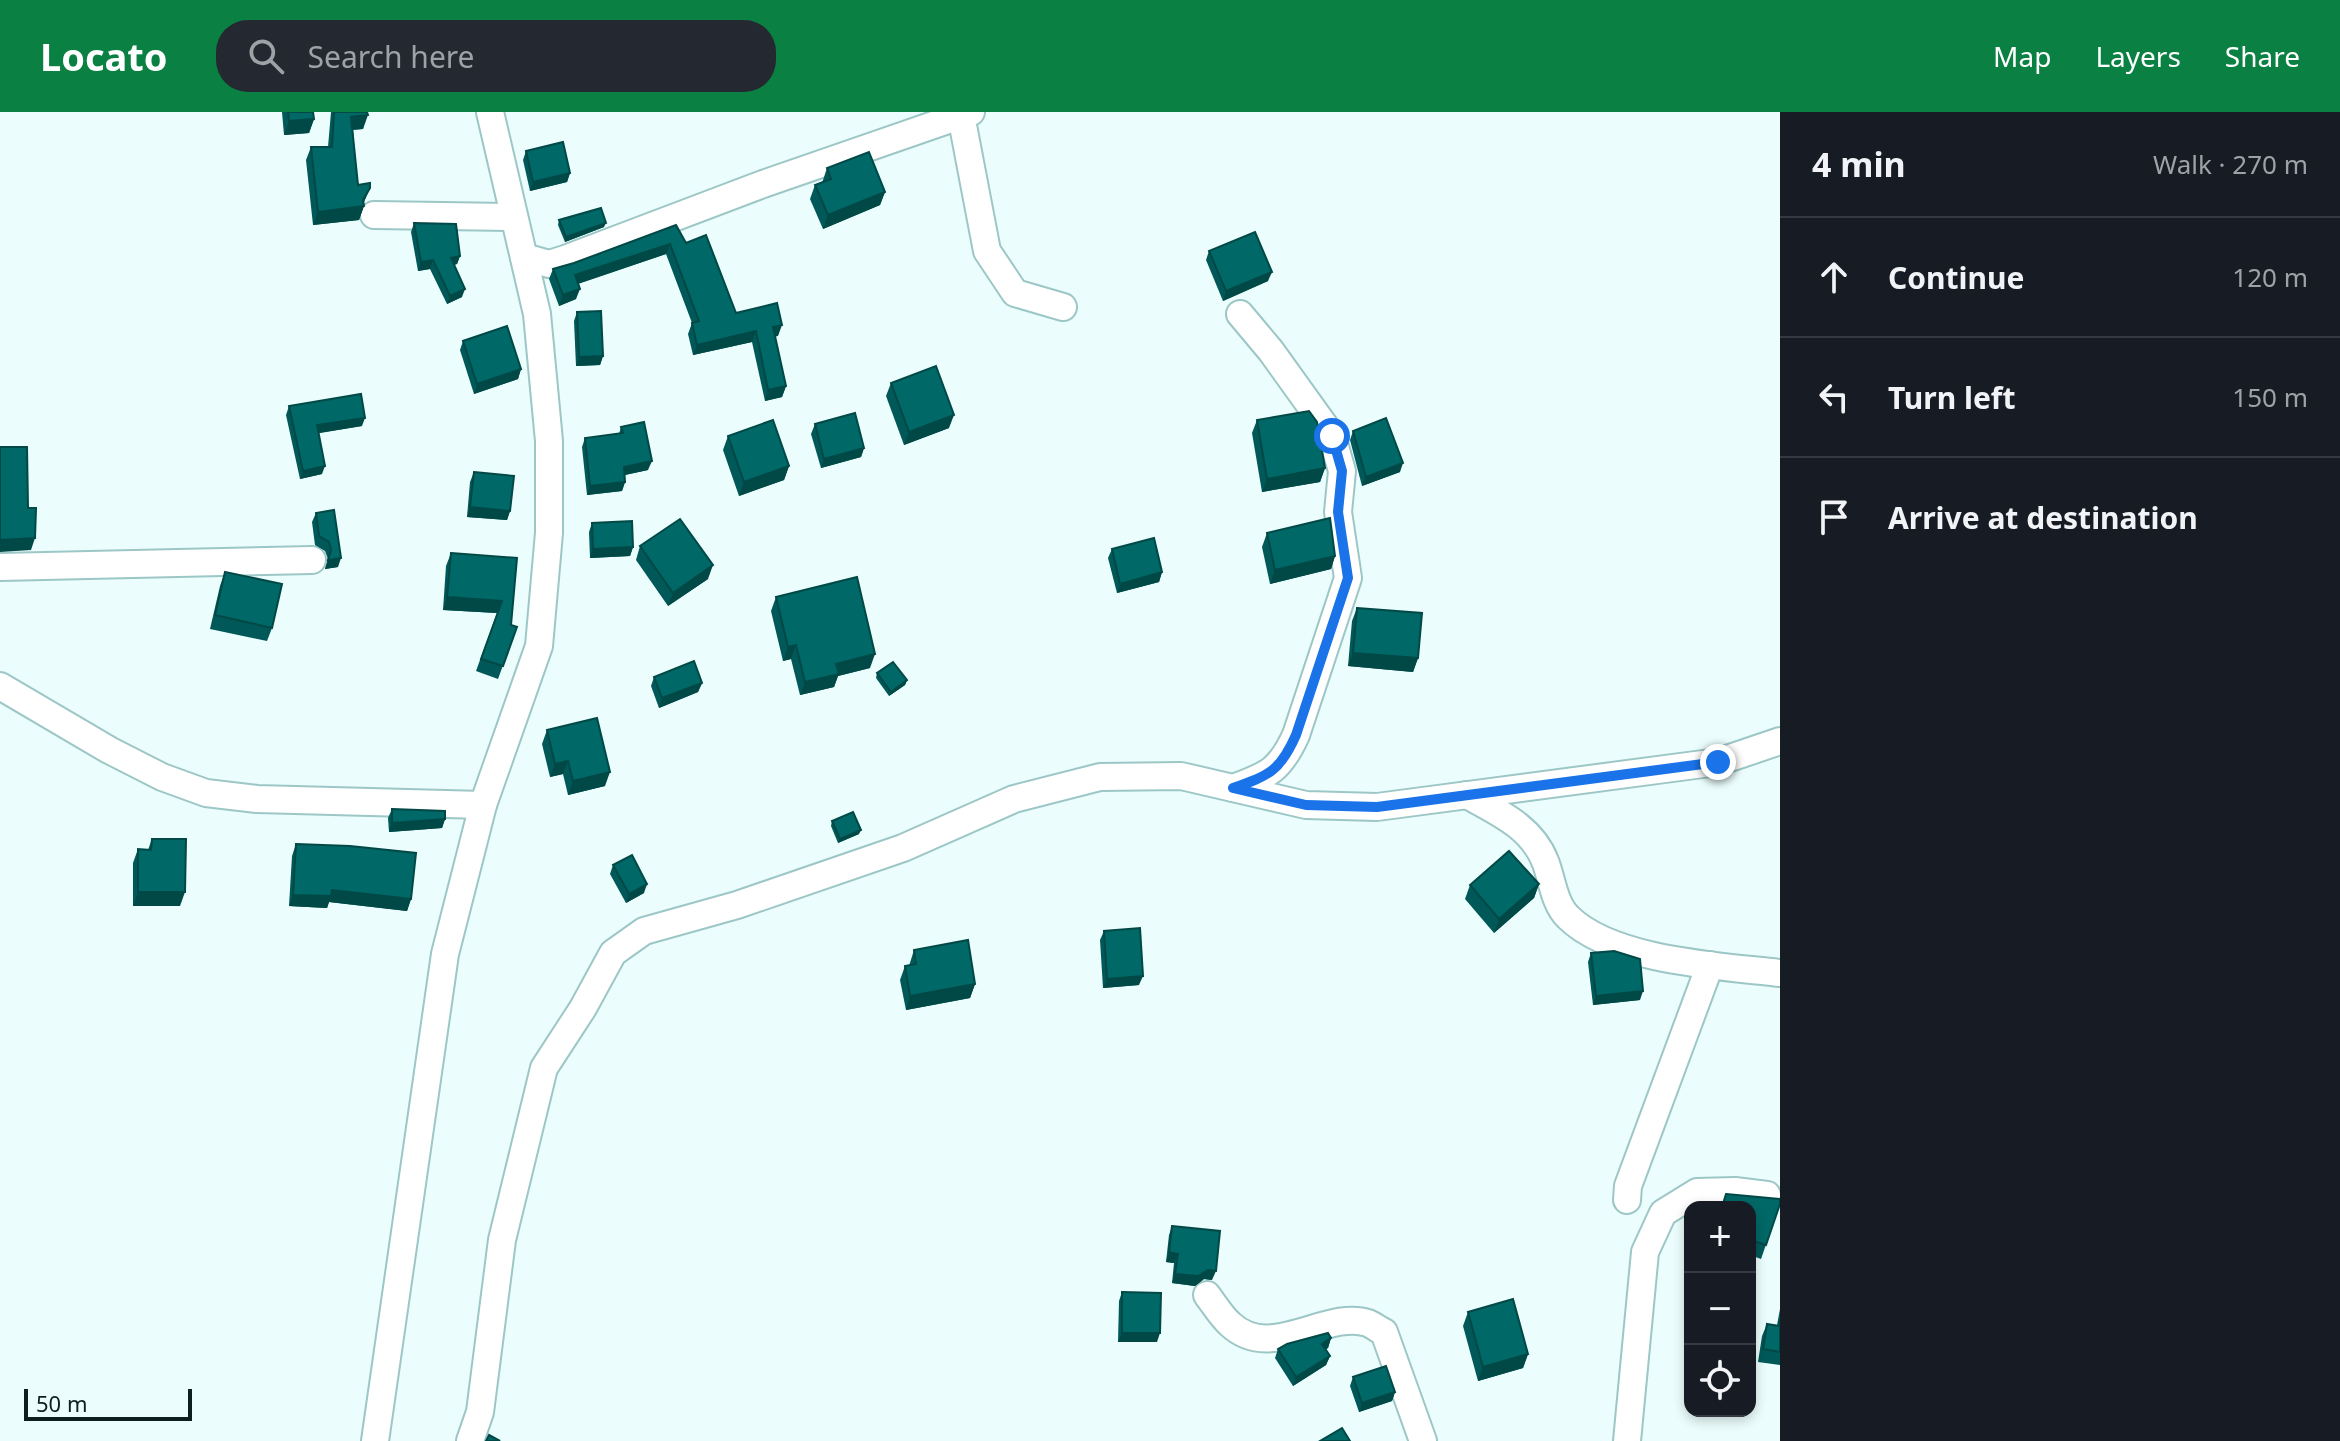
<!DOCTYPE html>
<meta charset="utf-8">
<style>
:root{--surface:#171b24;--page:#242831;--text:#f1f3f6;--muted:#9ea1a6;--line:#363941;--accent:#0b8043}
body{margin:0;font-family:"Noto Sans",sans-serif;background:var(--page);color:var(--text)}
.controls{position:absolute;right:24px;bottom:24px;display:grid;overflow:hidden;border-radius:16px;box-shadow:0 4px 12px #0003}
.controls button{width:72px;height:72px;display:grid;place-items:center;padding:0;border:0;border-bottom:2px solid var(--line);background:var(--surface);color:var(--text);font:40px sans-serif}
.scale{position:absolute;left:24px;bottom:20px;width:168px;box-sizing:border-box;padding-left:8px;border:4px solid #0e1f1e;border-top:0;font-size:22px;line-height:28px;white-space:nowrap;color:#0e1f1e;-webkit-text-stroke:6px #ebfdfc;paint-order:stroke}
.stop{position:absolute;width:24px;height:24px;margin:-18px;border:6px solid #1a73e8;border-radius:50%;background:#fff}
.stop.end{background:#1a73e8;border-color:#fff;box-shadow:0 2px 8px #0008}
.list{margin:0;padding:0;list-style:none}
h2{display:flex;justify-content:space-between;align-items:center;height:104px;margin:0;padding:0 32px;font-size:34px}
h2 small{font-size:26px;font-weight:400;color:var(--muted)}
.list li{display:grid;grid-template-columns:52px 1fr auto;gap:24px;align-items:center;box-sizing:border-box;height:120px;padding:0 32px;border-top:2px solid var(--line)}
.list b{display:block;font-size:30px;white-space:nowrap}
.list em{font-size:26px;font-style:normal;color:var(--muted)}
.icon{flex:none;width:44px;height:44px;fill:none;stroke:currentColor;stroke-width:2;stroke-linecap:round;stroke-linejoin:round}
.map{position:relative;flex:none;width:1780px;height:1329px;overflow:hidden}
header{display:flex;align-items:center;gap:48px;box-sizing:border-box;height:112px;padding:0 40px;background:var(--accent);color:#fff}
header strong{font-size:38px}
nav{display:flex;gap:44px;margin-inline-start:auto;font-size:28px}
.search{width:560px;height:72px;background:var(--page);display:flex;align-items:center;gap:20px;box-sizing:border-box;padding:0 28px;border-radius:32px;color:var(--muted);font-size:30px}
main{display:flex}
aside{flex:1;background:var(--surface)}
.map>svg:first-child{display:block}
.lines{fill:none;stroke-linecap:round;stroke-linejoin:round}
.street-casing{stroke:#9cc7c6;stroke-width:30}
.street{stroke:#fff;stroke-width:26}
.wall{fill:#005958}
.shaded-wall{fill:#004947}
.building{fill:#006866;stroke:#004947;stroke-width:2}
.route{stroke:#1a73e8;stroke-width:10}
</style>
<header>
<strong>Locato</strong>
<div class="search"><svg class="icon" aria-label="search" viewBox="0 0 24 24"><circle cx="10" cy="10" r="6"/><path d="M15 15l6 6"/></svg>Search here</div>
<nav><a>Map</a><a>Layers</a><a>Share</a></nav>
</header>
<main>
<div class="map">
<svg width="1780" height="1329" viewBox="0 0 1780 1329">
<rect width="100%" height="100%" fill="#ebfdfc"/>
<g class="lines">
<g class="street-casing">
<g id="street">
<polyline points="961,3 987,139 1015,181 1063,195"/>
<polyline points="374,103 514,105"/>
<polyline points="524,145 549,152 565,147 763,72 971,0"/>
<polyline points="0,455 312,448"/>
<polyline points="0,574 109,638 162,665 206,681 257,687 483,693"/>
<path d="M1233,676c36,-13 47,-18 63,-53l52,-157 -10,-66 4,-41 -10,-35 -61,-85 -31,-37"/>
<path d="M1467,683c30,17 64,31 78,66 7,17 9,43 23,56 44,44 152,49 212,56"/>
<polyline points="1627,1088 1628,1074 1710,853"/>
<path d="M1207,1183c7,9 14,21 23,29 41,39 96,-15 138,-1 5,2 11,7 16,9l39,109"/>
<polyline points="375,1329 445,842 483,693 539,534 549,421 549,329 537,202 490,0"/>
<polyline points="470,1329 480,1300 502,1128 544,956 583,896 613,841 644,819 737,793 903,736 1014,687 1100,665 1181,664 1306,693 1377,695 1718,650 1780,629"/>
<polyline points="1627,1329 1645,1140 1663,1101 1697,1080 1735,1079 1767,1083"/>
</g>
</g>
<use href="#street" class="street"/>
</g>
<g class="wall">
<polygon points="282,0 313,0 314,7 309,21 284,23"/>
<polygon points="331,0 367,0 363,17 353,18 358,73 364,94 359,108 313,113 306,48 311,35 328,35"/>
<polygon points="526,39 570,61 567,70 530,79 523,48"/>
<polygon points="827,56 885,80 880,93 823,117 810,87 815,73 822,71"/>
<polygon points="559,108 604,115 565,130 558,113"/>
<polygon points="414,111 460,144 457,152 454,153 462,185 447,192 430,157 418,159 411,120"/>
<polygon points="676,113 686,131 736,201 778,224 775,224 786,274 782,285 765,289 752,230 693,243 688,222 692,211 666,142 578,172 576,187 559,194 549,167 553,157 574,151"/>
<polygon points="1209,139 1268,169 1223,189 1206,148"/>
<polygon points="577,200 603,244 600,253 576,254 574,209"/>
<polygon points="463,229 521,257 518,267 474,282 460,238"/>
<polygon points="891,271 949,316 904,333 886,284"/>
<polygon points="289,294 362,314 318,321 322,362 300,367 286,303"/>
<polygon points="1257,308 1325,356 1320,370 1262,380 1252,321"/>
<polygon points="815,312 864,336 861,345 821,356 811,322"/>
<polygon points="621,315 648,358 625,363 625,370 622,379 587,383 582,335 585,326 619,322"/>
<polygon points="1353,319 1400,360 1362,374 1350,328"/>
<polygon points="728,324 789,354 784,368 739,384 723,338"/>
<polygon points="474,360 510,399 507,408 467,405 470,370"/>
<polygon points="334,398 338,455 325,457 328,447 325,439 315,433 312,410 316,401"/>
<polygon points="592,411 633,435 630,444 590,446 589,420"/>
<polygon points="1267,421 1335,444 1331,457 1270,472 1262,435"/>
<polygon points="640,434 708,467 668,494 636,448"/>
<polygon points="1112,437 1162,460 1159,470 1117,481 1108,446"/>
<polygon points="451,441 511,513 517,515 498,567 476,559 497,501 443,498 446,454"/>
<polygon points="225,460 272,516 267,529 210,517 220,474"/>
<polygon points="776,485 870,556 838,564 834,575 800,583 791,547 783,549 771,499"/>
<polygon points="1357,496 1418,546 1413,560 1348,554 1352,509"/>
<polygon points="877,561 907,568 905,573 889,584 876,566"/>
<polygon points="654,565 702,571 698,580 659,596 651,574"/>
<polygon points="547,618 605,674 568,683 563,662 550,665 542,632"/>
<polygon points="392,697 445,707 442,716 389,720 388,706"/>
<polygon points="832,709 859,722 838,731 831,714"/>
<polygon points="152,727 180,794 133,794 133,751 138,737 148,738"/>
<polygon points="296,732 411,787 407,799 329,790 327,796 289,794 292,744"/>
<polygon points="613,753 644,781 626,791 610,762"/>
<polygon points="1539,772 1534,786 1494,821 1465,787 1470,773"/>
<polygon points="1104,819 1139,873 1103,876 1100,828"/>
<polygon points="914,838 975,872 970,886 906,898 900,868 905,854 909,854"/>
<polygon points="1591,841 1640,888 1593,893 1588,850"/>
<polygon points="1780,1092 1761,1147 1750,1143 1750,1095"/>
<polygon points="1172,1114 1212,1168 1204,1167 1195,1174 1172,1171 1174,1151 1166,1150 1169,1123"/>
<polygon points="1122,1180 1157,1230 1118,1230 1119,1189"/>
<polygon points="1780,1197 1780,1253 1758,1250 1762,1224 1767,1212 1777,1213"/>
<polygon points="1468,1200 1528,1242 1523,1256 1478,1269 1463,1214"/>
<polygon points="1331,1226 1328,1236 1326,1237 1330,1244 1326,1253 1293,1274 1275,1246 1278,1237"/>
<polygon points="1353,1265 1395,1280 1392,1289 1359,1300 1350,1274"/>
</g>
<g class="shaded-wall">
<polygon points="368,3 363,17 346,18 351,5"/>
<polygon points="314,7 309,21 284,23 289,9"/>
<polygon points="570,61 567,70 530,79 533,70"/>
<polygon points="370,76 362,95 364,94 359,108 313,113 318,100 363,88"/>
<polygon points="885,80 880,93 823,117 828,103"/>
<polygon points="606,111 604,115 565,130 566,125"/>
<polygon points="670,132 666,142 571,174 575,163"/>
<polygon points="460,144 457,152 448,154 451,146"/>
<polygon points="433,148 430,157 418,159 421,150"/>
<polygon points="1272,160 1268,169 1223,189 1226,179"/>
<polygon points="465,177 462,185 447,192 450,184"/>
<polygon points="580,177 576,187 559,194 563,183"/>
<polygon points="782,213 778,224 769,226 773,215"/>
<polygon points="756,219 752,230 693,243 697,233"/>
<polygon points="603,244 600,253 576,254 579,245"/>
<polygon points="521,257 518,267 474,282 477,272"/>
<polygon points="786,274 782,285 765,289 768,278"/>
<polygon points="954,303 949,316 904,333 909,320"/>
<polygon points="365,306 362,314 314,322 317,313"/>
<polygon points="864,336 861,345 821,356 824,347"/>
<polygon points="652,349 648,358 620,364 624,355"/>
<polygon points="1403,351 1400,360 1362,374 1366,365"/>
<polygon points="325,354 322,362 300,367 303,359"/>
<polygon points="789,354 784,368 739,384 744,370"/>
<polygon points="1325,356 1320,370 1262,380 1267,367"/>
<polygon points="625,370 622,379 587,383 590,374"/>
<polygon points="470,395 510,399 507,408 467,405"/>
<polygon points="35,426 31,438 0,440 0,428"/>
<polygon points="633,435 630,444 590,446 593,437"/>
<polygon points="1335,444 1331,457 1270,472 1275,458"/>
<polygon points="341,446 338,455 325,457 328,448"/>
<polygon points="713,453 708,467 668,494 673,481"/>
<polygon points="1162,460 1159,470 1117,481 1120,472"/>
<polygon points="447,485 502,489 497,501 443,498"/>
<polygon points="796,533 791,547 783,549 788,535"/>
<polygon points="1353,541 1418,546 1413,560 1348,554"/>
<polygon points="875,542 870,556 838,564 834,575 800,583 805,570 836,552"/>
<polygon points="907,568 905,573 889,584 891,580"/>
<polygon points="702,571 698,580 659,596 662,586"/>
<polygon points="568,649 563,662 550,665 555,652"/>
<polygon points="610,660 605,674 568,683 573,669"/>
<polygon points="445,707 442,716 389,720 392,711"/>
<polygon points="861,718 859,722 838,731 840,727"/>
<polygon points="647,772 644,781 626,791 629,782"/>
<polygon points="1539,772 1534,786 1494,821 1499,807"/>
<polygon points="332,778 411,787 407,799 329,790 327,796 289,794 293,783"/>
<polygon points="138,780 185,780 180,794 133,794"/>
<polygon points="1143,864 1139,873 1103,876 1107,867"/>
<polygon points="975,872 970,886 906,898 910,884"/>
<polygon points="1643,879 1640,888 1593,893 1596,884"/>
<polygon points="1169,1140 1178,1142 1174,1151 1166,1150"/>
<polygon points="1208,1158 1216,1159 1212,1168 1204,1167 1195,1174 1172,1171 1175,1162"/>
<polygon points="1122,1221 1160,1221 1157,1230 1118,1230"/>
<polygon points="1331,1226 1328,1236 1319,1241 1322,1232"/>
<polygon points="1528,1242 1523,1256 1478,1269 1483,1255"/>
<polygon points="1330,1244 1326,1253 1293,1274 1296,1265"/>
<polygon points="1395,1280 1392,1289 1359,1300 1362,1291"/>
</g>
<g class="building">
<polygon points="288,0 313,0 314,7 289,9"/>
<polygon points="334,0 367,0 368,3 351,5 358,73 370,71 370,76 363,88 364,94 318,100 311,35 332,35"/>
<polygon points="563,30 570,61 533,70 526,39"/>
<polygon points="869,40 885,80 828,103 815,73 831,67 827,56"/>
<polygon points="601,96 606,111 566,125 559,108"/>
<polygon points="414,111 456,112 460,144 451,146 465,177 450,184 433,148 421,150"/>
<polygon points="676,113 686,131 706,123 736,201 777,191 782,213 773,215 786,274 768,278 756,219 697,233 692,211 699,209 670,132 575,163 580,177 563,183 553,157 574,151"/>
<polygon points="1255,120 1272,160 1226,179 1209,139"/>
<polygon points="601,199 603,244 579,245 577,200"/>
<polygon points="507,214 521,257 477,272 463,229"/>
<polygon points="936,254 954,303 909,320 891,271"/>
<polygon points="361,282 365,306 317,313 325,354 303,359 289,294"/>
<polygon points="1309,299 1317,310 1325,356 1267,367 1257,308"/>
<polygon points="855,301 864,336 824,347 815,312"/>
<polygon points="1386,306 1403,351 1366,365 1353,319"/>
<polygon points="773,308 789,354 744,370 728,324"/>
<polygon points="644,310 652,349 624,355 625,370 590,374 585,326 623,321 621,315"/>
<polygon points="0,335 27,335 28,396 36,396 35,426 0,428"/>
<polygon points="474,360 514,364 510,399 470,395"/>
<polygon points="334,398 341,446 328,448 331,438 329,430 319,424 316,401"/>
<polygon points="1330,406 1335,444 1275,458 1267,421"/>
<polygon points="680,407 713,453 673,481 640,434"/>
<polygon points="632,409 633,435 593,437 592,411"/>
<polygon points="1154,426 1162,460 1120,472 1112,437"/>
<polygon points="451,441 517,446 511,513 517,515 503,554 481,547 502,489 447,485"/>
<polygon points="225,460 282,472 272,516 215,503"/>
<polygon points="857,465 875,542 836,552 839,562 805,570 796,533 788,535 776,485"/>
<polygon points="1357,496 1422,501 1418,546 1353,541"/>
<polygon points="694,549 702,571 662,586 654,565"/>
<polygon points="893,550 907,568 891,580 877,561"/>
<polygon points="597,606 610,660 573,669 568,649 555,652 547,618"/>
<polygon points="392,697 445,699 445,707 392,711"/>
<polygon points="853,700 861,718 840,727 832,709"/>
<polygon points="152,727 186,727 185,780 138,780 138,737 151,738"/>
<polygon points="296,732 350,734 416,741 411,787 332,778 331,784 293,783"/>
<polygon points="1509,739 1539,772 1499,807 1470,773"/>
<polygon points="632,743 647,772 629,782 613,753"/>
<polygon points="1140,816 1143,864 1107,867 1104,819"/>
<polygon points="968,828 975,872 910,884 905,854 916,852 914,838"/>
<polygon points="1614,839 1640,847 1643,879 1596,884 1591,841"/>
<polygon points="1726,1082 1780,1087 1780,1092 1766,1133 1750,1128 1750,1095 1722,1095"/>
<polygon points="1172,1114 1220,1119 1216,1159 1208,1158 1198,1164 1175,1162 1178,1142 1169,1140"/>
<polygon points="1122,1180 1161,1181 1160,1221 1122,1221"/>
<polygon points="1513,1187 1528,1242 1483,1255 1468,1200"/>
<polygon points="1780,1208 1780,1240 1763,1237 1767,1212 1779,1214"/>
<polygon points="1328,1221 1331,1226 1322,1232 1330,1244 1296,1265 1278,1237 1287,1232"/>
<polygon points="1750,1242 1751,1242 1752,1267 1750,1267"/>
<polygon points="1386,1254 1395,1280 1362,1291 1353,1265"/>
<polygon points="1342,1316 1350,1329 1320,1329"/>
<polygon points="489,1323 500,1329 486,1329"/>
</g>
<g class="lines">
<path class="route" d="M1332,324l10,35 -4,41 10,66 -52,157c-16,36 -26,40 -63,53l73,17 71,2 341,-45"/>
</g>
</svg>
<div class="controls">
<button>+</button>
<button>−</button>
<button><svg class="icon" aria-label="locate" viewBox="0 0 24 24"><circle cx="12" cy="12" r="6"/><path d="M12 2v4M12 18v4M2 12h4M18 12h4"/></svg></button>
</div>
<div class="scale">50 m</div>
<div class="stop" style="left:1332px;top:324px"></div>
<div class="stop end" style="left:1718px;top:650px"></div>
</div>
<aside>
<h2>4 min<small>Walk · 270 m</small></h2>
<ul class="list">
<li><svg class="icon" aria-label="ahead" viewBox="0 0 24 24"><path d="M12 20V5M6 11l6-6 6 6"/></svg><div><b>Continue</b></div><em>120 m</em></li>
<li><svg class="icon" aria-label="left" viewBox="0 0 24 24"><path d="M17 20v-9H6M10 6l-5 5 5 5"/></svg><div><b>Turn left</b></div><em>150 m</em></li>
<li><svg class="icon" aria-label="arrive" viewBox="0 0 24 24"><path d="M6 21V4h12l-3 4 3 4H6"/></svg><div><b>Arrive at destination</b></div></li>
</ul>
</aside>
</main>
